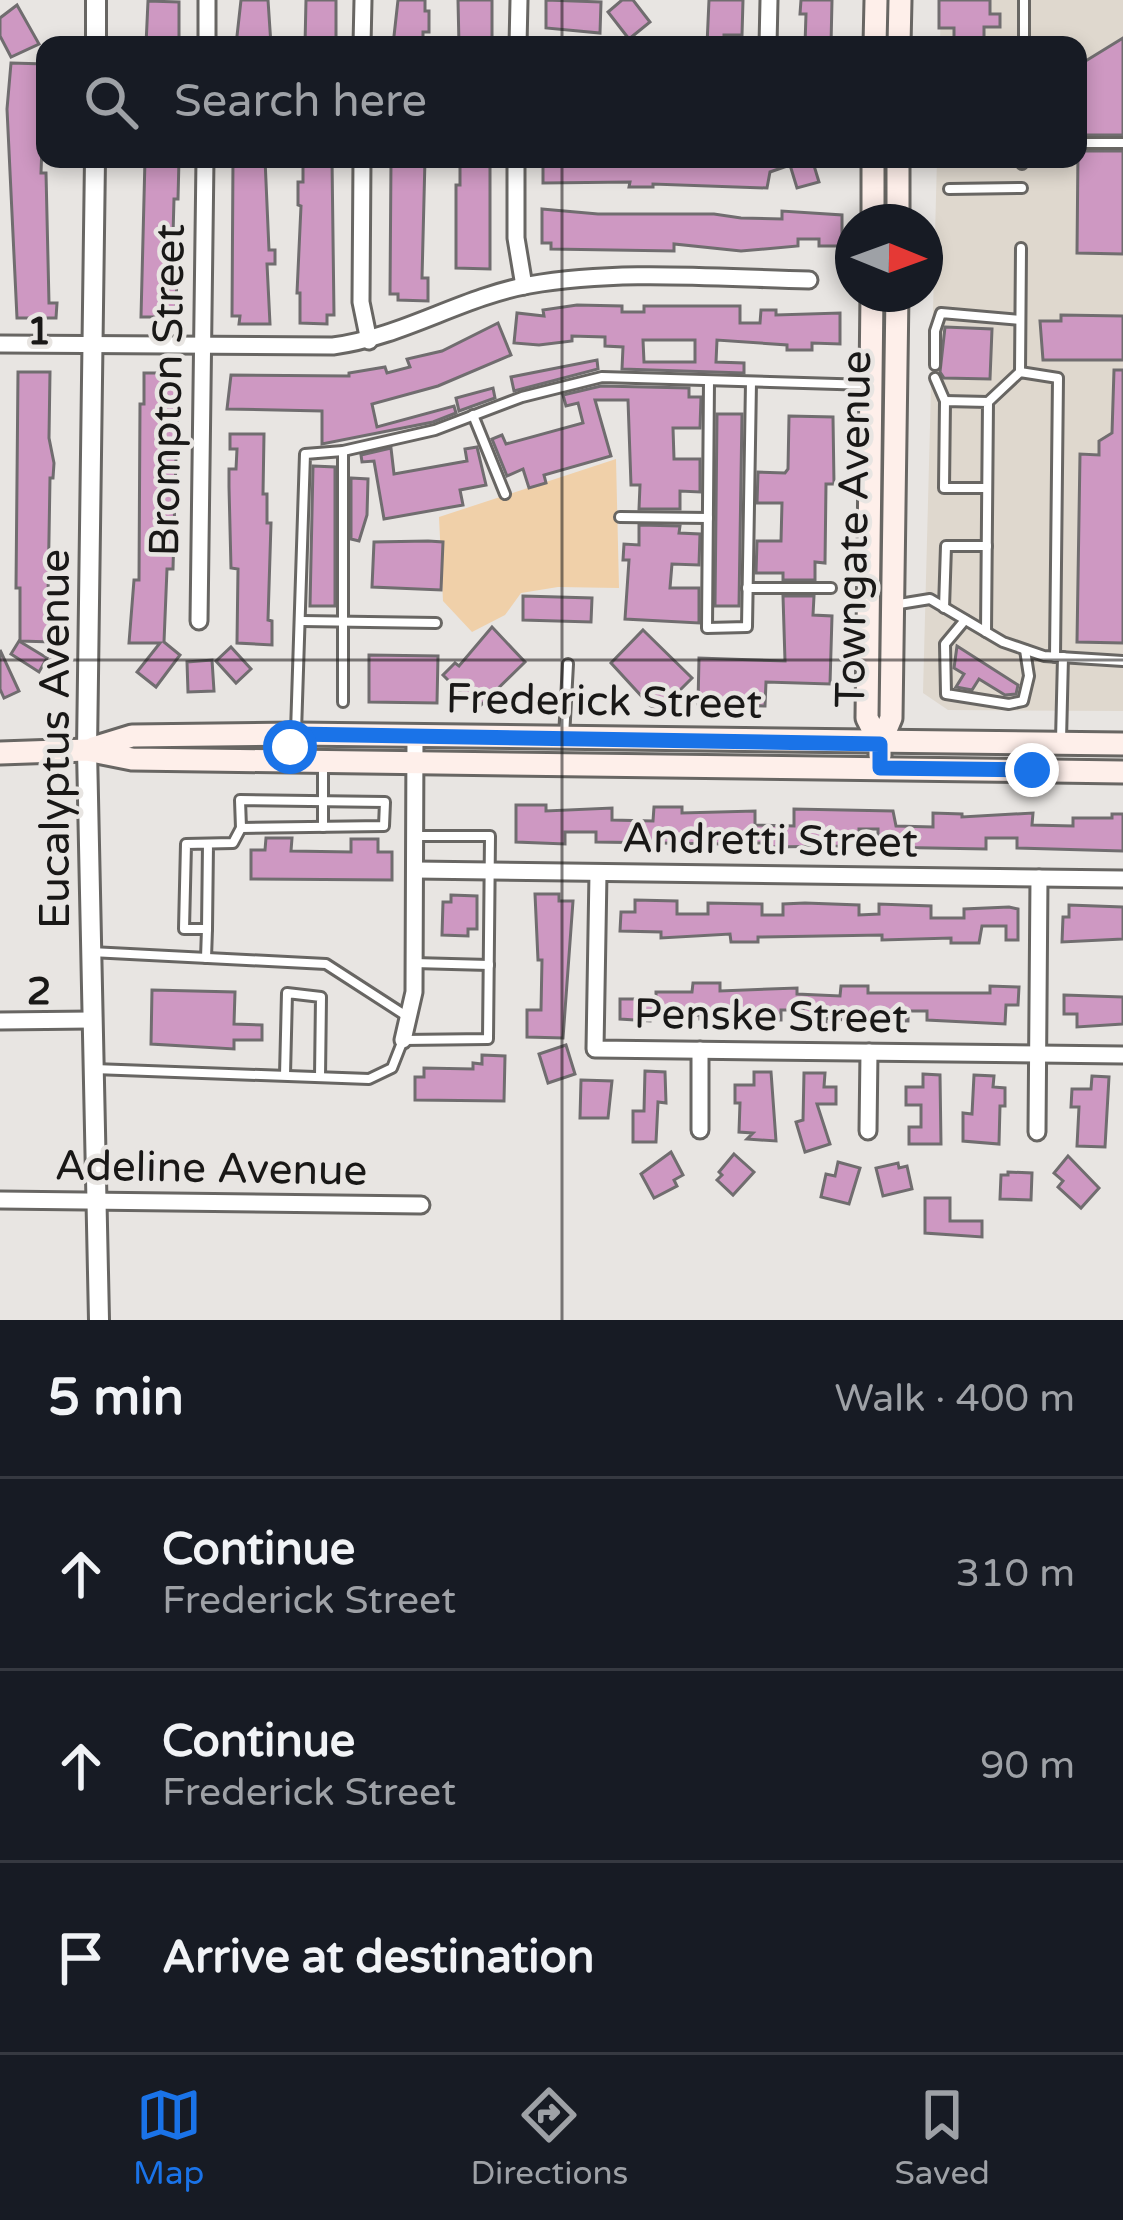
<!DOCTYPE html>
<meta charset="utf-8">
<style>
:root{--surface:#171b24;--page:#20242c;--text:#f1f3f6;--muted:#9ea1a6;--line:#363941;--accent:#1a73e8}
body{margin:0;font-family:"Varela Round",sans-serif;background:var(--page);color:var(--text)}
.compass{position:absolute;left:835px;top:204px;width:108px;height:108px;border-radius:50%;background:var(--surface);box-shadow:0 6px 18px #0003;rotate:91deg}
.stop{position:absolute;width:36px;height:36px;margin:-27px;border:9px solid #1a73e8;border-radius:50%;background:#fff}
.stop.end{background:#1a73e8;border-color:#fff;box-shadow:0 3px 12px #0008}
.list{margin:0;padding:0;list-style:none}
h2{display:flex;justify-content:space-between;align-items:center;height:156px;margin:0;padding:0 48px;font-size:51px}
h2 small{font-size:39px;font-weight:400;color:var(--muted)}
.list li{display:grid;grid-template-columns:78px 1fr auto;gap:36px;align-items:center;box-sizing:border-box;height:192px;padding:0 48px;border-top:3px solid var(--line)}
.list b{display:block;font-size:45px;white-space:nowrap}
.list p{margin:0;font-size:39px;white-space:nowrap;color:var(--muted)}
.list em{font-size:39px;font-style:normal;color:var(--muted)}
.icon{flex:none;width:66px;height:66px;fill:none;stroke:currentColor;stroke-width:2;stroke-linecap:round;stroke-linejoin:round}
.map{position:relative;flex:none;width:1123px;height:1320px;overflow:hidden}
.search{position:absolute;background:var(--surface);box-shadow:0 6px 18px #0003;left:36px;right:36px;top:36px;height:132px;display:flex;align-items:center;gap:30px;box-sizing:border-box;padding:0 42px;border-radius:24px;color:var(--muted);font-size:45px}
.sheet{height:732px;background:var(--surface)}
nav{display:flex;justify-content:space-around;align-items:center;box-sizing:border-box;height:168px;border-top:3px solid var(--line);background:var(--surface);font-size:33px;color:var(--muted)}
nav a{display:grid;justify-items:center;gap:6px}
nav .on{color:var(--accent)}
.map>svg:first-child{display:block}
.built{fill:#dfd8ce}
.green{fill:#f0d0a9}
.building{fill:#ce98c2;stroke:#706d6f;stroke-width:3;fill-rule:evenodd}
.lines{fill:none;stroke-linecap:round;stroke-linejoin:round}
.service-casing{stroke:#686663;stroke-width:14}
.minor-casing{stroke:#686663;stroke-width:21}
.tertiary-casing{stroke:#686663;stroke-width:24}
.secondary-casing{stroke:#686663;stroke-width:27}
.service{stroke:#fff;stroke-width:8}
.minor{stroke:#fff;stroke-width:15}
.tertiary{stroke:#fff;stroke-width:18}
.secondary{stroke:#feefea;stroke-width:21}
.route{stroke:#1a73e8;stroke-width:15}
.grid{fill:none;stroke:#191817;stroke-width:3;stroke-opacity:0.55}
.labels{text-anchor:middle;stroke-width:9;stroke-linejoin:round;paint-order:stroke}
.street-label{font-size:42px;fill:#191817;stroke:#e8e5e2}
.grid-label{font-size:39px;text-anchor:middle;font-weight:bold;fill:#191817;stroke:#e8e5e2;stroke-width:9;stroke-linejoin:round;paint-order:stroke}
</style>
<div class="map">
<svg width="1123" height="1320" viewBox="0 0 1123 1320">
<rect width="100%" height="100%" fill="#e8e5e2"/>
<polygon class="built" points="941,0 1123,0 1123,711 948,710 923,693 937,159 1078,159 1078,45 940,45"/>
<polygon class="green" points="616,459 619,588 558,587 521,593 505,615 472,632 443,601 439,517"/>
<g class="building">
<polygon points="241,0 268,0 271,45 236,45"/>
<polygon points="306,0 336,0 336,45 305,45"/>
<polygon points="398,0 425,0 425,11 429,11 429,32 423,32 423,45 393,45"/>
<polygon points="458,0 492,0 492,45 459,45"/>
<polygon points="546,0 601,2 600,33 546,28"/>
<polygon points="622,0 633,0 650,22 629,39 608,12"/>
<polygon points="709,0 743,0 742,35 724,35 724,45 707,45"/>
<polygon points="801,0 832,0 831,45 805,45 806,14 800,14"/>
<polygon points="939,0 990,0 990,14 1000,14 1000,27 984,27 984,38 954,38 954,28 939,28"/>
<polygon points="148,1 179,2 179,45 146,45"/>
<polygon points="17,5 39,44 11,57 0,36 0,18"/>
<polygon points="1123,38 1123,135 1078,135 1079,65"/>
<polygon points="11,63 45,64 41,173 46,173 49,303 57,303 56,318 17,318 7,109"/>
<polygon points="1078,151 1123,151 1123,254 1077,253"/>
<polygon points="145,159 179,159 178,199 174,199 173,235 178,235 176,309 161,309 161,317 141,317"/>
<polygon points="233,159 265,159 269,250 275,250 275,264 267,264 270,324 239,324 240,316 232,316"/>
<polygon points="303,159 332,159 334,315 327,315 327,324 300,323 300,293 297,293 301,206 298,205 298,182 303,182"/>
<polygon points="391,159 425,159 422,278 428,278 428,301 398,300 398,294 390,294"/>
<polygon points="460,159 490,160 490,269 456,268 456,185 460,185"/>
<polygon points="543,159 812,159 819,182 797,188 790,165 770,172 767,188 653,184 653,187 629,187 630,182 543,183"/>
<polygon points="542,209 598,214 714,214 741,218 782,219 782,211 842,215 842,246 819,246 819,239 798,239 798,246 741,251 674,244 674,251 551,249 551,243 542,243"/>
<path d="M577,305l45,1v6h22v-6h96v17h20l1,-13h15v5l64,-2v31l-28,-1v7h-25v-5l-70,-5 -1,22 28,1v10l-122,-4 1,-22 -18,-1v-9l-33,-1v5l-33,4 -25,-2 3,-30 27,3 -1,-6zM643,340h52v22h-51z"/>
<polygon points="1061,315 1123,316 1123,360 1043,360 1040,321 1061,321"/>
<polygon points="498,323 511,355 438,386 372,404 377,427 454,406 456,413 433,422 322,444 322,411 227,409 231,375 349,376 349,373 385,367 387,373 410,367 407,359 442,351"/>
<polygon points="945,327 992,329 990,379 944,378 940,372"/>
<polygon points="597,360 598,369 514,391 511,377"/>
<polygon points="1114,370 1123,370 1123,643 1077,642 1080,454 1099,455 1099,441 1112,433"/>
<polygon points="18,372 50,372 49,438 54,463 53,478 50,478 48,597 52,597 52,642 20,641 20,588 16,588"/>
<polygon points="144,373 170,373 170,382 178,382 173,569 167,569 164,642 180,655 156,687 137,672 160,643 129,643 134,580 139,580 140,404 144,404"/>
<polygon points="601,386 689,388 689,397 701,397 700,428 673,428 674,459 700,459 700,492 680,491 680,509 639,509 640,485 631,485 628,400 595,400 611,456 544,475 546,483 529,488 523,469 507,476 492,439 502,435 506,444 583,423 578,403 566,406 563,395"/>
<polygon points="493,388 495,398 459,411 456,398"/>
<polygon points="717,414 742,414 739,606 715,606"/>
<polygon points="789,416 833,417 834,484 826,484 825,563 815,562 815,580 783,580 783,573 756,573 757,541 781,541 782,503 757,503 758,472 785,473 788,469"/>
<polygon points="230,434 264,434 263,494 267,494 267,523 271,523 268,620 272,621 272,645 237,643 238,569 231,568 229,487 229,469 236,469 237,449 230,449"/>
<polygon points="477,447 486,485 460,490 463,505 384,519 374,461 362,462 361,455 391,448 394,474 467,461 465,449"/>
<polygon points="313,466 335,467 335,606 310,606"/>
<polygon points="351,478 368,479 367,515 359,541 351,539"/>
<polygon points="639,525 680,526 679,533 700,534 699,565 672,564 670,588 699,588 699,623 625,619 629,560 623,560 624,544 639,545"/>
<polygon points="428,541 443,542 441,590 372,587 374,542"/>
<polygon points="523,596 592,598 591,622 523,620"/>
<polygon points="783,596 814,596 813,615 832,616 830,684 766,682 765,706 698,704 699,658 785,661"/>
<polygon points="492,627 525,662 477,709 443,675 455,663 459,666"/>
<polygon points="643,630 692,678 657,713 611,663"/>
<polygon points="19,641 47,658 39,672 11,654"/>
<polygon points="957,646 1018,685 1016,694 1005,695 979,679 972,690 956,687 964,674 954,668"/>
<polygon points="231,647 251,669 236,683 216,661"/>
<polygon points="0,650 19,691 4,698 0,689"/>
<polygon points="369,655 438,656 437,703 369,702"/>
<polygon points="212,660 214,691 188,692 187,662"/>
<polygon points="516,805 546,805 546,811 612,808 612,820 653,821 654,807 682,807 682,813 755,811 755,825 794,826 794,809 893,811 896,826 933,827 933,813 962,814 962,817 1033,813 1032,825 1073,826 1073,818 1112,818 1112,814 1123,814 1123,851 1017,848 1017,838 986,838 986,849 878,847 878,829 859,829 859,834 846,834 846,846 769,847 769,843 742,843 742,848 724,848 724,844 596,842 596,832 565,832 565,844 516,842"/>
<polygon points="266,838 292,838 291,851 351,852 351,839 378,839 378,852 392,852 392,880 251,879 251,850 265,850"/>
<polygon points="535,894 559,894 559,901 573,901 563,1038 527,1037 527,1010 541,1010 542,960 538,960"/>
<polygon points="451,895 477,896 477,929 468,929 468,936 442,935 443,902 451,902"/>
<polygon points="635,900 677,901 677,914 708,914 708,903 762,904 762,915 783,915 783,904 805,903 859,905 859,915 879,914 879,904 931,906 931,918 964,918 964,909 1009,907 1018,909 1018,940 1006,940 1006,926 982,926 979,943 951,943 951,938 882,940 882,935 758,937 758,942 731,942 730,934 661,938 661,932 620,931 621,912 635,912"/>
<polygon points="1069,905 1123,907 1123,939 1062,942 1063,917 1069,917"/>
<polygon points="693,983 720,983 720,991 797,988 797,994 840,996 841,986 868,986 868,993 990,993 990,986 1019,987 1018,1005 1006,1005 1005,1024 927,1020 927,1011 908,1011 908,1021 872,1020 871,1023 826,1018 826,1023 802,1022 803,1010 781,1010 781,1020 700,1019 700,1015 650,1018 650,1021 620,1019 620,999 656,999 656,992 692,992"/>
<polygon points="152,990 235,992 234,1024 262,1025 262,1040 234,1040 234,1049 151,1044"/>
<polygon points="1064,995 1123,997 1123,1024 1077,1027 1077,1014 1064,1014"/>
<polygon points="566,1045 575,1074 548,1083 539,1054"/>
<polygon points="482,1055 505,1056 504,1101 415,1100 415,1077 424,1077 424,1068 473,1069 473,1063 482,1064"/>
<polygon points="645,1071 665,1072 666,1103 658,1102 656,1142 633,1142 633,1111 644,1111"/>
<polygon points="754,1072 771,1072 776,1141 747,1139 753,1133 739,1132 740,1103 735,1103 735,1085 754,1085"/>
<polygon points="804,1073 825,1073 824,1087 836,1087 836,1104 817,1104 830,1144 805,1152 796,1122 803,1120"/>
<polygon points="923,1074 940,1075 941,1144 909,1144 909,1127 921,1127 921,1105 906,1105 906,1087 923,1087"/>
<polygon points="974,1075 994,1076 993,1087 1005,1088 1005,1106 1000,1106 999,1144 963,1141 963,1113 972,1114"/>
<polygon points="1092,1076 1109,1077 1105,1147 1077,1146 1079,1107 1071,1107 1072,1089 1091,1089"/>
<polygon points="581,1080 612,1081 608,1118 580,1118"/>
<polygon points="671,1152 683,1175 674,1180 677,1186 654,1198 641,1174"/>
<polygon points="734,1154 754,1172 733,1195 717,1180 722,1175 719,1172"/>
<polygon points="1068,1156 1099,1188 1081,1208 1058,1187 1063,1181 1054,1173"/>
<polygon points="838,1162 860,1168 849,1204 821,1197 826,1174 835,1176"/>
<polygon points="898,1163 899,1168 907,1166 912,1189 883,1196 876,1168"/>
<polygon points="1008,1172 1032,1173 1031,1200 1000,1199 1001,1175 1008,1175"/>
<polygon points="925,1198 950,1198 950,1221 982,1221 982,1237 925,1233"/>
</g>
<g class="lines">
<g class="service-casing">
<g id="service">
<polyline points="1024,0 1024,45"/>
<polyline points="1078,143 1123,143"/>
<polyline points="1022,164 1022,159"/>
<polyline points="949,189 1022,188"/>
<polyline points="935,365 935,331 941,313 1020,320"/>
<polyline points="1020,372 1021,248"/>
<polyline points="935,378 945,401"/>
<polyline points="709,381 707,628 747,627 751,382"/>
<polyline points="988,402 1020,372 1058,378 1055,657"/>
<polyline points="473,415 505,494"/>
<polyline points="620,517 708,518"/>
<polyline points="747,588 831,588"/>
<polyline points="893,605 930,599 1003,642 1044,656 1123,661"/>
<polyline points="944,608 946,546 987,546"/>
<polyline points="965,620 945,644 946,694 1009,704 1023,701 1029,676 1025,650"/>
<polyline points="302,621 436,623"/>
<path d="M986,632c1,-77 2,-154 2,-230l-43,-1 -1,87h43"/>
<polyline points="343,702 343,451"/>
<polyline points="296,732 305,454 343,451 435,430 522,397 602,377 870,385"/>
<polyline points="564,737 568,664"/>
<polyline points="1061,740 1063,657"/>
<polyline points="323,764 323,827"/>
<polygon points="240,800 385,802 384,826 241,828"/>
<polyline points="208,844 207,929 184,929 186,844 233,843 241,828"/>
<polyline points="91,952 326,964 408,1017"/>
<polyline points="206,958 207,929"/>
<polyline points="414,963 489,965"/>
<polyline points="94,1069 369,1079 392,1068 403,1040 488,1039 490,836 416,836"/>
<polyline points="285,1075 287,993 321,997 320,1077"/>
</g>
</g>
<g class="minor-casing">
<g id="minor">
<polyline points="207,45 207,0"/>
<polyline points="362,45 363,0"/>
<polyline points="518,45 519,0"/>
<polyline points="768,45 769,0"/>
<polyline points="362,159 361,302 369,341"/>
<polyline points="516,159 516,238 524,286"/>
<path d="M0,344l333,2c69,-9 129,-49 196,-61 91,-16 187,-7 280,-5"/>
<polyline points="199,621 205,159"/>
<polyline points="416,870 1123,879"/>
<polyline points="598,873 595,1049 1123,1055"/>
<polyline points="0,1021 91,1020"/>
<polyline points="403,1040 414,992 415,737"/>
<polyline points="700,1050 700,1130"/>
<polyline points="868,1131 869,1052"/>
<polyline points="1037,1132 1039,878"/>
<polyline points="0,1200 421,1205"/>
</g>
</g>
<g class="tertiary-casing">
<g id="tertiary">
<polyline points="96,45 96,0"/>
<polyline points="95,159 87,750 99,1320"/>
</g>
</g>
<g class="secondary-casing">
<g id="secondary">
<polyline points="875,45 876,0"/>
<polyline points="899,45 900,0"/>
<polyline points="873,222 873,159"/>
<polyline points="898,222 898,159"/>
<polyline points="872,294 867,718 880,744"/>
<polyline points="93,748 132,736 296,734 1123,744"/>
<polyline points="0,753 87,750 132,759 1123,772"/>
<polyline points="880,756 880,744 891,718 897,294"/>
</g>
</g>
<use href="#service" class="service"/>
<use href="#minor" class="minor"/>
<use href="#tertiary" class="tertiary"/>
<use href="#secondary" class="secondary"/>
</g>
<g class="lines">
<polyline class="route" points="290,747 296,734 880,744 880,768 1032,770"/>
</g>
<path class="grid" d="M562,0v45M562,159v1161M0,660h1123"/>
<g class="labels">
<g class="street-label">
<text transform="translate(166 390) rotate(-89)" y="15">Brompton Street</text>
<text transform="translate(852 529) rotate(-89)" y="15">Towngate Avenue</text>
<text transform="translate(604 700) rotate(1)" y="15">Frederick Street</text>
<text transform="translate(54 739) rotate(-90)" y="15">Eucalyptus Avenue</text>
<text transform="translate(770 839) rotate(1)" y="15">Andretti Street</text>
<text transform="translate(771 1015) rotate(1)" y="15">Penske Street</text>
<text transform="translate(211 1167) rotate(1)" y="15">Adeline Avenue</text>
</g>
</g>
<g class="grid-label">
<text x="39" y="344">1</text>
<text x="39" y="1004">2</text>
</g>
</svg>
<svg class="compass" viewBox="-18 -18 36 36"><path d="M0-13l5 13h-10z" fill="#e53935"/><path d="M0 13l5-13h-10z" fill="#9ea1a6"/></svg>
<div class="stop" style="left:290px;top:747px"></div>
<div class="stop end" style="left:1032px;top:770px"></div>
<div class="search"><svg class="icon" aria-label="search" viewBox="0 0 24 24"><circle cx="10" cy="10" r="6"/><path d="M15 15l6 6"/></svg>Search here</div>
</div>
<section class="sheet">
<h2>5 min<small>Walk · 400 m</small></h2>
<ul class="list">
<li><svg class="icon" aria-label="ahead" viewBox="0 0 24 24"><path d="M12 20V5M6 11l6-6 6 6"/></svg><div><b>Continue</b><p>Frederick Street</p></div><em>310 m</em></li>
<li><svg class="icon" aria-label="ahead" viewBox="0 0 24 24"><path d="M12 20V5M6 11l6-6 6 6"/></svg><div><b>Continue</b><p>Frederick Street</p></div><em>90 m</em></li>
<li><svg class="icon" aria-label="arrive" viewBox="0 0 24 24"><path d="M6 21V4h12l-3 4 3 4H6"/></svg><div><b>Arrive at destination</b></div></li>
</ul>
</section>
<nav>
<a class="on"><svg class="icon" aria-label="map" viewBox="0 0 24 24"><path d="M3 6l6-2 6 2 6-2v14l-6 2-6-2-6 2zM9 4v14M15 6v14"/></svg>Map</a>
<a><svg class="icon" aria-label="directions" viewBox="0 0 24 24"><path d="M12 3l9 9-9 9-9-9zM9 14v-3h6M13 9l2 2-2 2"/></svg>Directions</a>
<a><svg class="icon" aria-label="saved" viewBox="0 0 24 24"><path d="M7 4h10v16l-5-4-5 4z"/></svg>Saved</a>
</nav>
